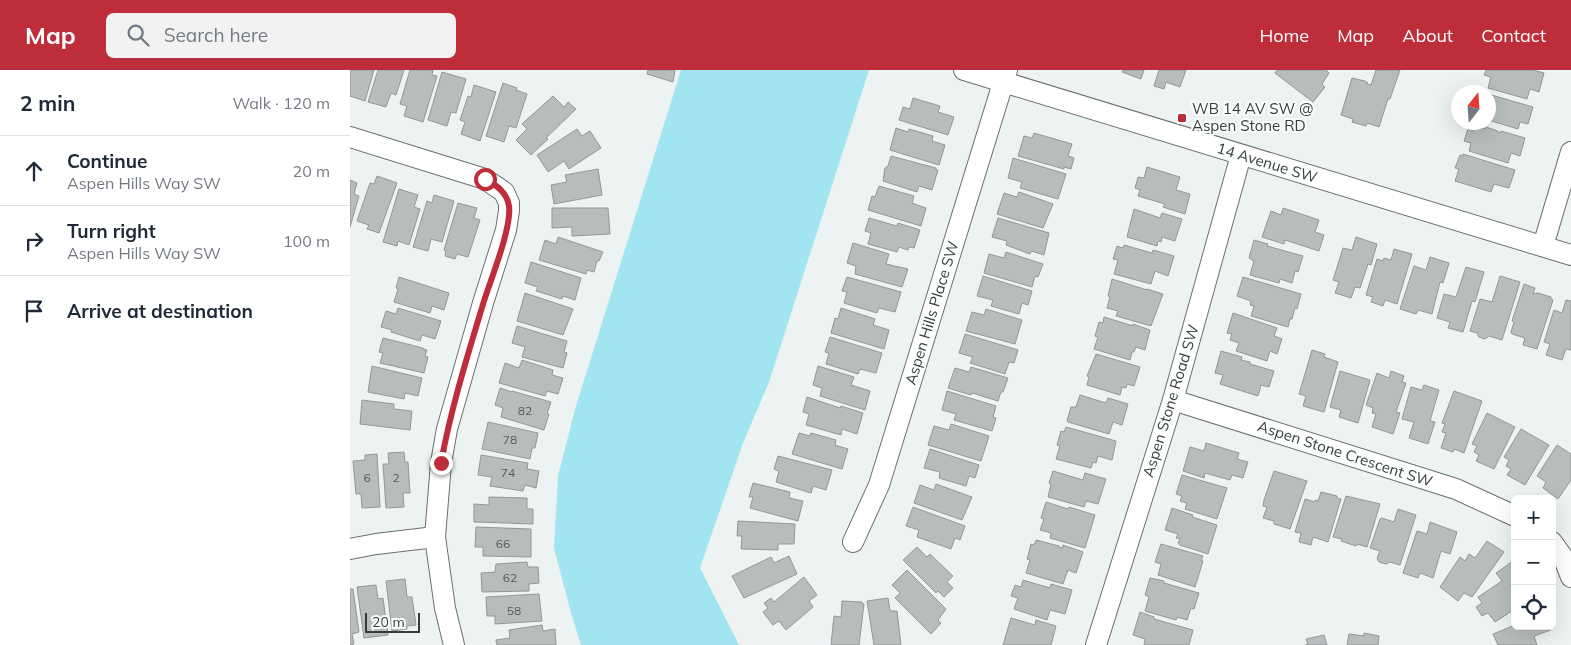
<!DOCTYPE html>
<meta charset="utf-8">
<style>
:root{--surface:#fff;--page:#f2f2f3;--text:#1f2937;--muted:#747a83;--line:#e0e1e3;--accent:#be2e3a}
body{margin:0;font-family:Mulish,sans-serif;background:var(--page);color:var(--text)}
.controls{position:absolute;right:15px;bottom:15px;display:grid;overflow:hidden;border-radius:8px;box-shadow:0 5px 20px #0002}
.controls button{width:45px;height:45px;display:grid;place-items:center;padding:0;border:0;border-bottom:1px solid var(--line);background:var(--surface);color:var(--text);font:25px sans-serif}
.compass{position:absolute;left:1101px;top:15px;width:45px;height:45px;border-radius:50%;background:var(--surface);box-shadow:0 5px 20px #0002;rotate:17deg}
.scale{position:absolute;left:15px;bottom:12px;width:55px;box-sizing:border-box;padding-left:5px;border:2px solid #393a3b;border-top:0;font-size:14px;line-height:18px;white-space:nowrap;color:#393a3b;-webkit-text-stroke:4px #fcffff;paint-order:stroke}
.stop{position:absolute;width:15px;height:15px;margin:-11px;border:4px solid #be2e3a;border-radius:50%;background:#fff}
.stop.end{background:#be2e3a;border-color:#fff;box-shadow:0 1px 5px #0008}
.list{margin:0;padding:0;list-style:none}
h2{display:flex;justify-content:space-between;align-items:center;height:65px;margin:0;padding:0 20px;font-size:21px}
h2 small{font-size:16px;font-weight:400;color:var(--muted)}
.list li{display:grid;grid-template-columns:32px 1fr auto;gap:15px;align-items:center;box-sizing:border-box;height:70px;padding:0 20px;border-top:1px solid var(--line)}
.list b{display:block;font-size:19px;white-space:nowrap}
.list p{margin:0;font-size:16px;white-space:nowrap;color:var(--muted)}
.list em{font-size:16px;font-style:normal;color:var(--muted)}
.icon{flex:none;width:28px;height:28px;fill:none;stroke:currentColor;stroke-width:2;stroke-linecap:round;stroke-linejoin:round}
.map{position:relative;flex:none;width:1221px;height:575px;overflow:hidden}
header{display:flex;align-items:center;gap:30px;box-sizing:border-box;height:70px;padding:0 25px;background:var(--accent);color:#fff}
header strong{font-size:24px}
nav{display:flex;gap:28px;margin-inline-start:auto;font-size:18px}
.search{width:350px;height:45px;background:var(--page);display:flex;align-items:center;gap:12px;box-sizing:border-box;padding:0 18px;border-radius:8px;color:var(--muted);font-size:19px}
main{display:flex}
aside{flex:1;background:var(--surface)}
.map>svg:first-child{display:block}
.green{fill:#a0e5f0}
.building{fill:#b7bcbc;stroke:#939798}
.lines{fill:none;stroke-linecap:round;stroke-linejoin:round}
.minor-casing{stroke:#6b6f70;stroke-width:22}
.minor{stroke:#fff;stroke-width:20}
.route{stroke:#be2e3a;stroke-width:6}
.poi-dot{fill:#be2e3a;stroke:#fcffff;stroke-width:2}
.labels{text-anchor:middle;stroke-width:4;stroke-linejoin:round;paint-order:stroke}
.number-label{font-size:12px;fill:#585a5b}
.poi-label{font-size:15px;fill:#393a3b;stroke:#fcffff;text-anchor:start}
.street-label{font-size:15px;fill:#393a3b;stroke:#fcffff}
</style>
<header>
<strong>Map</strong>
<div class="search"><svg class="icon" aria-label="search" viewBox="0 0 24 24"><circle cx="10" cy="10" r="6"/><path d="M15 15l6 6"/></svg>Search here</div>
<nav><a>Home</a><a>Map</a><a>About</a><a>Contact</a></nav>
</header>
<main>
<aside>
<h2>2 min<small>Walk · 120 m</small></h2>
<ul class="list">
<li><svg class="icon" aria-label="ahead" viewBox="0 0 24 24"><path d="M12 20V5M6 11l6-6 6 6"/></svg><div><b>Continue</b><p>Aspen Hills Way SW</p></div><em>20 m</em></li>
<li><svg class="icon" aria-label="right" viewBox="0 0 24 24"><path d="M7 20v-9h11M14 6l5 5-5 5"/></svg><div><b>Turn right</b><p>Aspen Hills Way SW</p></div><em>100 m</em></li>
<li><svg class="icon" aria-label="arrive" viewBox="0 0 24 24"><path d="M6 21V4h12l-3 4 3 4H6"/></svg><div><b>Arrive at destination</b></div></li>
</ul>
</aside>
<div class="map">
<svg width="1221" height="575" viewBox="0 0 1221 575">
<rect width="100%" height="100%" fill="#edf2f2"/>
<polygon class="green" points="331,0 519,0 419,312 393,373 350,498 389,575 231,575 221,543 204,478 208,406 226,336"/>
<g class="building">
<polygon points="0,0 24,0 15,31 0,26"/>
<polygon points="28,0 54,0 46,25 41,23 36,37 18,32"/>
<polygon points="60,0 83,0 82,5 87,6 73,52 54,46 57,36 50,34"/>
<polygon points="298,0 325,0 323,12 297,4"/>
<polygon points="773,0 794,0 791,9 772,2"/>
<polygon points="809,0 836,0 830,17 816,12 814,19 804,16"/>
<polygon points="927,0 976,0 979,3 972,14 975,17 963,32 925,3"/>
<polygon points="1026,0 1050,0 1040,29 1038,29 1029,57 1017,53 1016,56 1002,52 1003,49 991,45 1002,8 1015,11 1018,13 1017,14 1021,15"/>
<polygon points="1136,0 1183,0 1194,3 1189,22 1180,19 1177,29 1138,18 1141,7 1134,5"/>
<polygon points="92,2 116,9 106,43 101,42 97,56 78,50"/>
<polygon points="153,13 167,18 166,20 177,24 166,58 159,56 154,72 136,66"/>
<polygon points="124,15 146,22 130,71 111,64 115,52 110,50 118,26 121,27"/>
<polygon points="1138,24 1183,37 1178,54 1170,52 1168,59 1138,50"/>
<polygon points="203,26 214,37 218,32 226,39 196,68 198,69 181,85 166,70 177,59 172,54"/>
<polygon points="563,28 590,36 588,42 604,47 598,65 549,50 553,37 560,39"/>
<polygon points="1125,56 1136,59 1136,57 1148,61 1148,62 1150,63 1151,61 1175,68 1170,86 1161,83 1158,93 1119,81 1121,73 1114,71 1118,59 1123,61"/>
<polygon points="546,58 558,62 559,59 583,66 582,71 595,75 589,95 540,80"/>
<polygon points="227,59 232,66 240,61 251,78 219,99 214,91 198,102 187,85"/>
<polygon points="684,63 722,74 718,86 724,88 721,99 714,97 714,99 668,86 674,66 682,68"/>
<polygon points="1113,84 1165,100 1159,118 1144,114 1141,122 1105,111 1109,99 1105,98 1110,85 1113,86"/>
<polygon points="541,86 586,98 586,100 588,100 582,120 569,116 567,122 533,111 535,98 538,96"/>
<polygon points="663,88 716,104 708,129 670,118 672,112 658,108"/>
<polygon points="797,97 830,107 826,120 840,124 835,144 813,137 815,134 788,126 790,120 785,118 788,107 794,108"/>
<polygon points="248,99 252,125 204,134 201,115 217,112 215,105"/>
<polygon points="27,106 47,113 29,163 17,159 19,155 7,151 20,113 24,114"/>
<polygon points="0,110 7,113 4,124 9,126 0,157"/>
<polygon points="529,116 564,126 562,133 576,138 571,156 518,140 522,126 525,127"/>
<polygon points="49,119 68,125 64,137 70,139 59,175 48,171 47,176 33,172"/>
<polygon points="669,122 703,134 693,158 647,144 654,123 667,127"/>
<polygon points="84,125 104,131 92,172 81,169 78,181 63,177 77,131 82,133"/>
<polygon points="108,133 127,138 124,148 130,150 118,187 107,184 105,189 95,186 96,181 94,180"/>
<polygon points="202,138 258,138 260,164 222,166 222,157 202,158"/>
<polygon points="933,138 969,150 965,162 974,165 969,181 935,170 934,174 912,167 921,141 931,145"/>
<polygon points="784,139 810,148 812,143 832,149 825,171 812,167 811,172 808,171 807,176 777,167"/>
<polygon points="519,148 547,156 548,153 570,160 564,178 559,177 558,180 549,177 547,182 518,174 521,163 515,161"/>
<polygon points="648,148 699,163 694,185 681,181 680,184 656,175 657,171 642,167"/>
<polygon points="208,167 253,182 249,191 247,191 244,202 237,200 236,204 189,190 195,170 206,174"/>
<polygon points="1006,167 1027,174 1021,195 1018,194 1010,218 1005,217 1001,228 985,223 989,212 983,210 993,178 1002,180"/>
<polygon points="904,170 918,174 917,176 953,186 948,202 945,201 942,213 930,209 929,213 900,205 904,191 899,188"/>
<polygon points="503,173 539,184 536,194 558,199 552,217 505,204 506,196 497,193"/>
<polygon points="774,175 802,183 803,180 824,186 818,206 805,201 801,214 764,204 768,190 763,189 767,176 773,178"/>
<polygon points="1044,179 1062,184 1047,234 1035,230 1033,236 1021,232 1023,227 1016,225 1027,189 1033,191 1034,188 1041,190"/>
<polygon points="656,182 693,194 688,207 685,206 682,217 634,203 639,184 654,188"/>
<polygon points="1080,187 1099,193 1093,213 1090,212 1082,244 1068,240 1066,244 1050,239 1064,196 1076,200"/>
<polygon points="181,192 231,208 225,230 213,226 212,229 186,221 188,217 175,213"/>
<polygon points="1116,197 1134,202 1125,232 1122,231 1113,262 1098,258 1100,252 1087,248 1094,224 1106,227"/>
<polygon points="633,206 682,221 678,235 672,233 669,244 641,236 643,230 627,226"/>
<polygon points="1150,206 1170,212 1152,270 1139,266 1135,269 1129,267 1127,263 1120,261 1130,229 1142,232"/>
<polygon points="49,207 99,223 94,240 82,236 80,243 44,232 48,219 46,218"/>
<polygon points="497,207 551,222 545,242 529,238 527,243 494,233 497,222 492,221"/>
<polygon points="893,207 951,224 947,239 945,238 942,249 940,249 938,257 901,246 904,236 900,235 901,231 887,226"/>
<polygon points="762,209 797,220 797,219 813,224 801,256 766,246 768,241 757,238 760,227 758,226"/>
<polygon points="1174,214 1185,218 1183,224 1188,223 1201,227 1201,229 1203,230 1187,279 1173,275 1175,268 1162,264 1161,262 1164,252 1162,251"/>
<polygon points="175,223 223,239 213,265 167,251"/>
<polygon points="1216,230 1221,231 1221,280 1216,279 1212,290 1196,285 1200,274 1194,272 1204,240 1212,243"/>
<polygon points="48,238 91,251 85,269 72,265 70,271 41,262 42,260 31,257 36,241 46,244"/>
<polygon points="491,238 525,249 523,255 539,260 534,279 481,263 485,248 488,249"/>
<polygon points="636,239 672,250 665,274 616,261 622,242 634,245"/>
<polygon points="883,243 927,258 924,266 932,269 927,284 920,281 917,291 886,281 889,273 880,270 882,264 877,263"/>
<polygon points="754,247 783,256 783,254 800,260 795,280 786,277 784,282 782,282 780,290 744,279 748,267 745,266 749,252 753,253"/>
<polygon points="167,256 217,271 214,282 217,283 213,298 172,287 175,277 162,273"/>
<polygon points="615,264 668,280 664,293 659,292 655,304 620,293 623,287 609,283"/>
<polygon points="480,267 532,283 526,303 510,299 508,304 476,294 479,283 475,282"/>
<polygon points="33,268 73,278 73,279 77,280 75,286 78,287 74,303 30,293 33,283 29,282"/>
<polygon points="962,280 975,284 974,287 988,292 974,342 953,336 956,326 949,324"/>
<polygon points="871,281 892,287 891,290 900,292 900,294 924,301 919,317 911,315 908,326 870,314 873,305 865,303"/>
<polygon points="746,284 790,297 784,316 777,314 776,318 772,317 770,325 737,315 739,307 737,306"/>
<polygon points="172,290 203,300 202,305 213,308 208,324 197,321 195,326 149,313 155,293 169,298"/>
<polygon points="22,296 72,308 68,326 55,323 54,329 18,322"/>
<polygon points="468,296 504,307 501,315 520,321 515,340 470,326 472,318 463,315"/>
<polygon points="621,297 658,308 653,322 651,322 648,331 622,323 621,325 598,318 605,298 619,302"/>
<polygon points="990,301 1020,310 1008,353 989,347 991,340 980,337"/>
<polygon points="1041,301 1054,306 1052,312 1056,313 1046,342 1050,343 1043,364 1022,357 1026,344 1022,343 1023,338 1016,335 1027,303 1039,308"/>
<polygon points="1074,315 1089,320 1080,351 1085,352 1078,374 1059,368 1064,352 1052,349 1061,317 1072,320"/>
<polygon points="150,318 162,322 162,321 201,332 197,344 199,344 194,360 151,347 153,338 145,335"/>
<polygon points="597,321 646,336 643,347 646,348 642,361 604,350 606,344 592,340"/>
<polygon points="1104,321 1132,331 1114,383 1104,379 1103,382 1091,378 1096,363 1092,362 1095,354 1092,353"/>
<polygon points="730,325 756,333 758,328 778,334 772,355 763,352 759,364 718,352 717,351 721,337 726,337"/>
<polygon points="457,327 490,338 491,336 513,343 507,364 492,359 491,365 456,355 459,344 453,342"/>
<polygon points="12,330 44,334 44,339 62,341 60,360 10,354"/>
<polygon points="1137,343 1165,357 1144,399 1126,391 1129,385 1124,382 1127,376 1122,374"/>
<polygon points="138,352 188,363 185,378 182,378 180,389 132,379"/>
<polygon points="601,354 639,366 631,391 578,375 584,356 599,360"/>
<polygon points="716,357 766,371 762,390 748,386 746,393 743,392 741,398 706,389 710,376 707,375 711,361 714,362"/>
<polygon points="1171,359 1199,375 1175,415 1157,405 1161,399 1156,396 1159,390 1154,387"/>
<polygon points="449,363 460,366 461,363 486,370 485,375 498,379 492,399 442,384"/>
<polygon points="856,373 889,383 887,389 898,392 893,408 882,405 880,410 855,403 854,408 833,401 840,377 854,381"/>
<polygon points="1207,375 1221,384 1221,410 1208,429 1193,418 1196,412 1187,406"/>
<polygon points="580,379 629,395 625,408 619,406 616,416 589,408 590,402 574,398"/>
<polygon points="54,382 55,392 58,392 60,423 53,423 54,437 36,438 33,394 39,394 38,383"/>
<polygon points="27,384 30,437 12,438 11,424 6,424 3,391 15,390 15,385"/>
<polygon points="131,385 178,393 177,399 189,401 186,418 175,415 173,421 140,416 142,407 128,405"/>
<polygon points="428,386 482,400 476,420 463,416 461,423 426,412 429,401 424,399"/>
<polygon points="703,401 733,410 735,403 756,409 748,434 736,431 734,437 698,427 701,414 699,413"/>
<polygon points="924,401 957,411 940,459 924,454 924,451 913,448 917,437 913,436 914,430"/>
<polygon points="832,405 877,418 867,449 835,439 837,433 830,431 832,426 826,424"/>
<polygon points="403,413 440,422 439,428 453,431 448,451 400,438 403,427 399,427"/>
<polygon points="586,414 622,427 612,450 564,433 570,415 584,420"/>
<polygon points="971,422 987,426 987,428 991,429 978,472 963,467 961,475 949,472 951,463 945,462 955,429 965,432 965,430 968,431"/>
<polygon points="996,426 1030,434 1017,477 1007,474 1006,476 991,471 992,469 983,467"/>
<polygon points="139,427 177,428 177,439 183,439 183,454 124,452 124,434 139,435"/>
<polygon points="696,432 718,439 719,437 745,445 735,478 700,468 701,463 690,460 694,449 691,448"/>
<polygon points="563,437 615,456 610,470 605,468 601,479 567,467 569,460 556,456"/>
<polygon points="822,438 843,445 842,447 867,455 858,484 830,475 828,473 830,469 826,468 828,464 815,460"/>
<polygon points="1048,439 1066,445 1050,495 1040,492 1036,494 1029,492 1027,488 1030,481 1020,478 1030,449 1032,448 1044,452"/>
<polygon points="388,451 445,454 444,474 428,474 428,480 391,479 392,466 387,466"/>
<polygon points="1080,452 1107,462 1100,484 1091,481 1083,508 1070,503 1068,508 1053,503 1067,461 1077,464"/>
<polygon points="126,457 181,459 181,487 133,486 133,477 125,477"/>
<polygon points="686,470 709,476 709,477 712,478 713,475 733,482 726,503 718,500 713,514 676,503 680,490 677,489 681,474 684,475"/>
<polygon points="1137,471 1154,482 1122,527 1114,523 1108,531 1090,517 1110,487 1115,491 1119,484 1125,488"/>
<polygon points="811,474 853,486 851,491 853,491 845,517 808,505 811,494 805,492"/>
<polygon points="567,477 577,487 580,484 603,506 597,512 603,518 594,527 588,521 586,523 553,490"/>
<polygon points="439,486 447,504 394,528 382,506 421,487 424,493"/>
<polygon points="1163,491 1165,493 1165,539 1145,552 1138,543 1132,546 1126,537 1132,533 1128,527 1152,511 1146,503"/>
<polygon points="177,492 178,497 188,497 189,513 179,514 179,521 132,522 131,503 145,502 146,494"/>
<polygon points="557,500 596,539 588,550 591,553 581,564 545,528 550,523 542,515"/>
<polygon points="454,507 467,525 459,531 463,537 436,560 429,551 423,555 413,542 418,538 414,533 421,528 424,532"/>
<polygon points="800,508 814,511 814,513 849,523 844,539 841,538 837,550 827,547 826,550 795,541 799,527 795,525"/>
<polygon points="55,509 57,527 62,527 66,555 57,556 57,559 42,561 36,511"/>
<polygon points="673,510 700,518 701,514 722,520 715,544 700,540 697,550 664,539 668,528 661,526 665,515 671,517"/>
<polygon points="26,515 28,529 33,528 38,565 14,568 7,517"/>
<polygon points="0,519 3,519 9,562 2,564 4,574 0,575"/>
<polygon points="189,524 192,551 145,554 145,546 137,546 136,527"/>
<polygon points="538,528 540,541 547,541 551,575 524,575 517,531"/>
<polygon points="492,531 512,532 512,534 514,534 509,575 481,575 484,546 491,547"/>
<polygon points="790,542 804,547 804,549 843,560 839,575 794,575 795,569 783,565"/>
<polygon points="661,548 685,555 686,550 706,556 701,575 653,575"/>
<polygon points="192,555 193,561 205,559 206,575 147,575 146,570 160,568 159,560"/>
<polygon points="1165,555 1165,556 1199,556 1201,560 1184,566 1187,575 1148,575 1143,564"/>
<polygon points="1014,563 1029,566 1028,575 997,575 999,564 1014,566"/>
<polygon points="974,565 977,575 955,575 958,574 956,569"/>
</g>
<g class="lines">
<g class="minor-casing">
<g id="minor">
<polyline points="614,0 1221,185"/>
<polyline points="0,67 135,109 154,122 159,133 159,141 156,160 133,233 97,359 91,393 85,467 95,538 104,575"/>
<polyline points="1193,176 1221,82"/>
<polyline points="823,330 1106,419 1165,446"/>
<polyline points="503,472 529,415 657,0"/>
<polyline points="1202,472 1214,489 1221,507"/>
<polyline points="0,479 26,474 85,467"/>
<polyline points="746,575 823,330 891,85"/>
</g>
</g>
<use href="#minor" class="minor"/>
</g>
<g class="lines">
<path class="route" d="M91,393c10,-55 27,-109 43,-162 7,-22 28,-74 25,-95 -2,-14 -13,-21 -24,-27"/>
</g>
<rect class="poi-dot" x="827" y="43" width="10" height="10" rx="2.5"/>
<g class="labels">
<g class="number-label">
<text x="175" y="345">82</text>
<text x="160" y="374">78</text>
<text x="158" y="407">74</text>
<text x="17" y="412">6</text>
<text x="46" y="412">2</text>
<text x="153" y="478">66</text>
<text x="160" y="512">62</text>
<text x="164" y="545">58</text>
</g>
<g class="poi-label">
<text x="842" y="44">WB 14 AV SW @<tspan x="842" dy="17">Aspen Stone RD</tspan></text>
</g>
<g class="street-label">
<text transform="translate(917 93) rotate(17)" y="5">14 Avenue SW</text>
<text transform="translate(582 243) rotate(-73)" y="5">Aspen Hills Place SW</text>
<text transform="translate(821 331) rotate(-73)" y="5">Aspen Stone Road SW</text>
<text transform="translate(995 384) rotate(18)" y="5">Aspen Stone Crescent SW</text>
</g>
</g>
</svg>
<div class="controls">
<button>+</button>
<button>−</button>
<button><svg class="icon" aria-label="locate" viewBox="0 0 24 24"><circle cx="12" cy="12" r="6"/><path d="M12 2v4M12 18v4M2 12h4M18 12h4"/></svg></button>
</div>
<svg class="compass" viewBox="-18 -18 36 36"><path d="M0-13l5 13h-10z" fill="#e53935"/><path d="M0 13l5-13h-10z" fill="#747a83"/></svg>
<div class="scale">20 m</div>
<div class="stop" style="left:135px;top:109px"></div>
<div class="stop end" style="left:91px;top:393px"></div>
</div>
</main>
